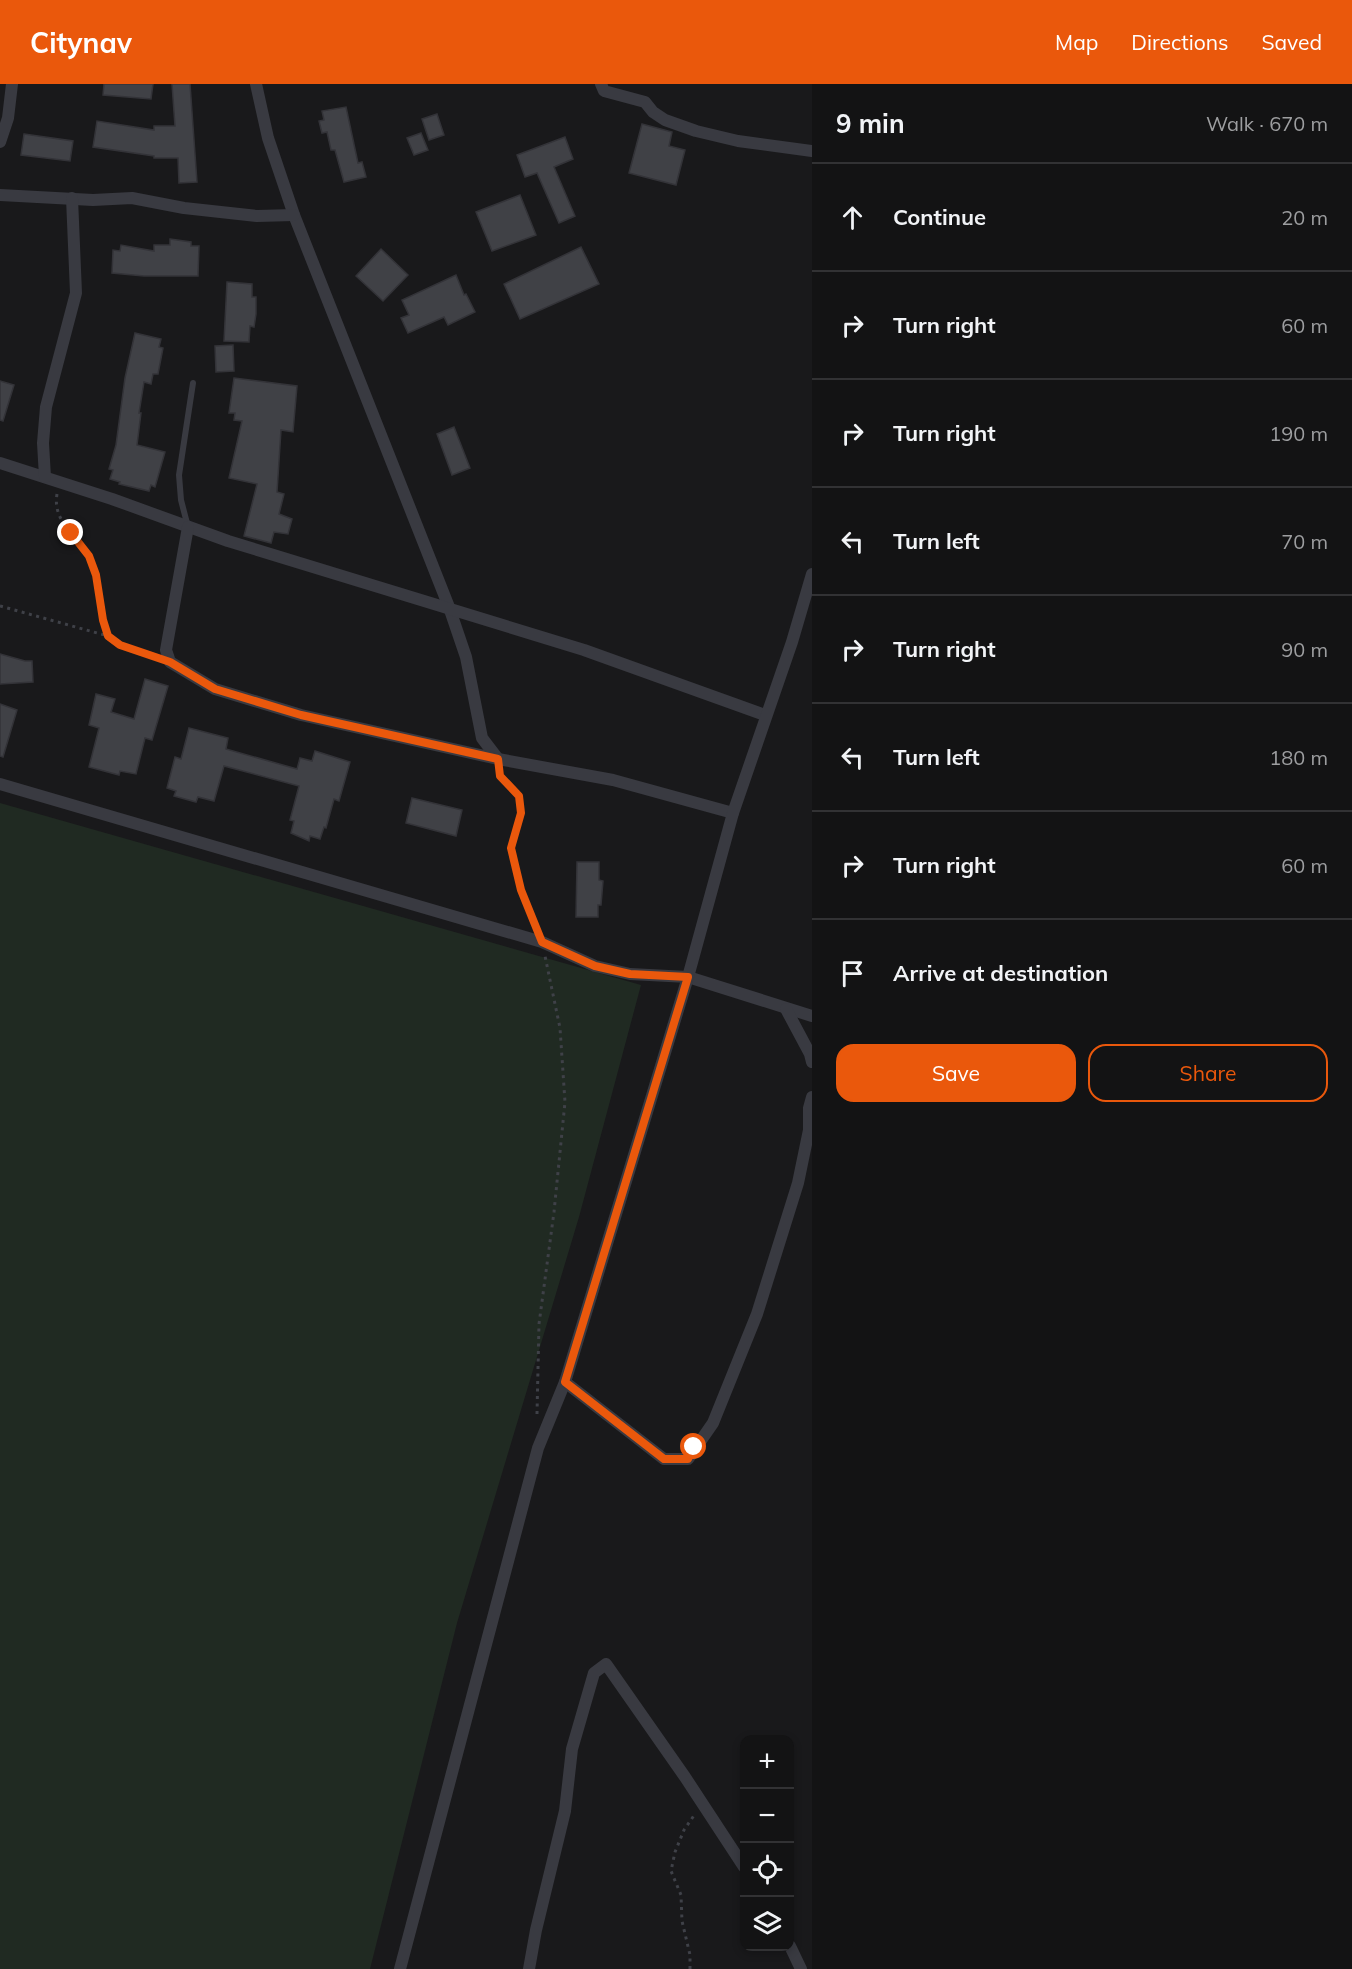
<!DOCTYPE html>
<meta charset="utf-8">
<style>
:root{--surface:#131314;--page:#1c1c1d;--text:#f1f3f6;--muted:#9d9ea0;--line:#323234;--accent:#ea580c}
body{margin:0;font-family:Mulish,sans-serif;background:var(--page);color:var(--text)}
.controls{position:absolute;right:18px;bottom:18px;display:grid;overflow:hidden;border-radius:12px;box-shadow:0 3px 9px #0003}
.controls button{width:54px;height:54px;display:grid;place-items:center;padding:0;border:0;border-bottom:2px solid var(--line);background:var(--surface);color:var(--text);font:30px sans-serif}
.stop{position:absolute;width:18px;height:18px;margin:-14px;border:4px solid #ea580c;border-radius:50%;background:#fff}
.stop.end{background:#ea580c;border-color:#fff;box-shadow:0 2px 6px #0008}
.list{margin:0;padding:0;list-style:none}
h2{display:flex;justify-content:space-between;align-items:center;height:78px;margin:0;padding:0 24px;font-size:26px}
h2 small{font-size:20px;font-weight:400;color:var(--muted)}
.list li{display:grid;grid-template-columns:39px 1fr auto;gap:18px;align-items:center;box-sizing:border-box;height:108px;padding:0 24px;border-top:2px solid var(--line)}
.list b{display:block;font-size:22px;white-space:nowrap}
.list em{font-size:20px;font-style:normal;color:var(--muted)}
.actions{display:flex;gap:12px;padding:18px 24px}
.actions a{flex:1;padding:14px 0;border:2px solid var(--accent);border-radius:18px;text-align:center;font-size:21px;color:var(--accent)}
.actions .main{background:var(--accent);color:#fff}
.icon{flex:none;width:33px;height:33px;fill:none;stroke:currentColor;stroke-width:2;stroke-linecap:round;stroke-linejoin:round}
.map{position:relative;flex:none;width:812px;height:1885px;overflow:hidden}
header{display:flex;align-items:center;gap:36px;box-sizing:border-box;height:84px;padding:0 30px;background:var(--accent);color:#fff}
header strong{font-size:28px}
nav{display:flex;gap:33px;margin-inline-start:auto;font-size:21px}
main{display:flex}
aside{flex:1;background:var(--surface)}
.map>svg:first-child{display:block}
.green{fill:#202a22}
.building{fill:#404146;stroke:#333338;stroke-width:1.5}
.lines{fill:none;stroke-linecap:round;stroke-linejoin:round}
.path{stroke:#3f4148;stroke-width:3;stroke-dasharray:3 4.5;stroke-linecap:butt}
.service{stroke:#393a41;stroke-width:6}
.minor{stroke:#393a41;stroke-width:12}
.route{stroke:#ea580c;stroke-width:8}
</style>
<header>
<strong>Citynav</strong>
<nav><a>Map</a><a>Directions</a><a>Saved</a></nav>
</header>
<main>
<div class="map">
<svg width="812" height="1885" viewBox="0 0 812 1885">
<rect width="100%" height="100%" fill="#19191b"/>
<polygon class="green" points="0,719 641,901 579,1133 457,1539 370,1885 0,1885"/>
<g class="building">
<polygon points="104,0 153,0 151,15 103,11"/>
<polygon points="172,0 190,0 197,98 179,99 178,74 154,74 154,72 93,63 97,37 154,46 154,42 175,42"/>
<polygon points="346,23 358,79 362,78 366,93 344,98 335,66 331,66 327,48 322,49 319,37 324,36 322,27"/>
<polygon points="437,30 444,51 429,56 422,35"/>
<polygon points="642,40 672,48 669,62 685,66 676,101 629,89"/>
<polygon points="421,49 428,66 414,71 407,54"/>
<polygon points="24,50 73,57 70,77 21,71"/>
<polygon points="565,53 573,75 554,83 575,132 559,139 537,89 525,93 517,71"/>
<polygon points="520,111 536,151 492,167 476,128"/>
<polygon points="170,155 191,158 191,162 199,162 198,192 144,192 112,189 113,166 120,167 121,161 154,167 154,161 170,161"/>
<polygon points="581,163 599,200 520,235 504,200"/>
<polygon points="381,165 408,191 383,217 356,192"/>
<polygon points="456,191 464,211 466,210 475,228 448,241 444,233 408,249 401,234 409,231 402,216"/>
<polygon points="227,198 252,200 252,213 256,213 256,230 254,243 250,242 249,258 224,257"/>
<polygon points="135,249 161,255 159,263 163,264 158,290 153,290 151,300 144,298 139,329 141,329 137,361 165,368 155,403 151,401 149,407 119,400 120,398 110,395 113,386 109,385 116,361 125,294"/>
<polygon points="233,261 234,287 216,288 215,262"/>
<polygon points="234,294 297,302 293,348 281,346 277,408 284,410 279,430 292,435 288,450 274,448 271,459 244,452 257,400 229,394 242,337 234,336 235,329 229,329"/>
<polygon points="0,297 14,301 3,337 0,336"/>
<polygon points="454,343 470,384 452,391 437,350"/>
<polygon points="0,570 25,577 32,577 33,598 0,600"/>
<polygon points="145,595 168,602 152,656 145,654 136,690 120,687 119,691 89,683 99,644 89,641 96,610 115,615 111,628 134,635"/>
<polygon points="0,620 17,626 3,673 0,672"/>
<polygon points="189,644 228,654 226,665 297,685 300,674 312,677 315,667 350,678 339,717 334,715 326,744 324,743 320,755 310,752 309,757 291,749 294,737 290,736 299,702 224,682 214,717 198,713 196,718 174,712 176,707 167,704 175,673 181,675"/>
<polygon points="412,714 462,726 456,752 406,739"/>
<polygon points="577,778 599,778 599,796 603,797 601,821 598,821 598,833 576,833"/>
</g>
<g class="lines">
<g class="path">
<path d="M57,410c-5,30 22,40 33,64 11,23 6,58 18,77 8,13 32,17 46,22"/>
<polyline points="0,522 108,552"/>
<polyline points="500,689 500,692 519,712 521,729 511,764 521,806 536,843"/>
<polyline points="537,1330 539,1240 554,1128 565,1018 560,944 545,872"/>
<polyline points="690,1885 690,1871 682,1837 681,1811 671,1787 675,1768 684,1746 695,1730"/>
</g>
<polyline class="service" points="188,443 181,416 179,391 193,299"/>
<g class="minor">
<polyline points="256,0 268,54 294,131 449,523 466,573 482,654 498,675"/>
<polyline points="601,0 604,7 645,18 653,28 665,36 696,47 738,57 812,67"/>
<polyline points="0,58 8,34 12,0"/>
<polyline points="0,111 93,116 132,114 184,124 257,132 294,131"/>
<polyline points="0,379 112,415 228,457 584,566 765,631"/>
<polyline points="45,393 43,359 46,323 76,209 72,114"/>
<polyline points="188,443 166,566 170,578 215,605 301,631 498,675 613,696 733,729"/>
<polyline points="0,700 542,858 595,882 630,890 688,893 812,932"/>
<polyline points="786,925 810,970 812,978"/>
<polyline points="565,1298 664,1375 688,1375 713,1339 757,1230 798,1099 809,1046 809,1024 812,1013"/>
<polyline points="790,1862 801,1885"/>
<polyline points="400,1885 538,1364 565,1298 688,893 733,729 792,558 812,490"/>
<polyline points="529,1885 536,1846 565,1727 572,1665 594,1589 606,1580 685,1693 744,1783"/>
</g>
</g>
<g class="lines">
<polyline class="route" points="71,449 89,472 96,491 103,536 108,552 120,561 170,578 215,605 301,631 498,675 500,692 519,712 521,729 511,764 521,806 542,858 595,882 630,890 688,893 565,1298 664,1375 688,1375 694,1363"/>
</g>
</svg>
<div class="controls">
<button>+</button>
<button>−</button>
<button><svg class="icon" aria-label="locate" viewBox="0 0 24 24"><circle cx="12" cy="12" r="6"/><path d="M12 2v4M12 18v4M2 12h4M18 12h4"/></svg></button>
<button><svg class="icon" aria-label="layers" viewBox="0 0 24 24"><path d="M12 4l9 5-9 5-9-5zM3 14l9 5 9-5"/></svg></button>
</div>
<div class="stop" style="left:694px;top:1363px"></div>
<div class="stop end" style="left:71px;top:449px"></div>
</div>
<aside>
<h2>9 min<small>Walk · 670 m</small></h2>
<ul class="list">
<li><svg class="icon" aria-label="ahead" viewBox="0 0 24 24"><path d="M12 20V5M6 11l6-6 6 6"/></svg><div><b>Continue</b></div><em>20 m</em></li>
<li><svg class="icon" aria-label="right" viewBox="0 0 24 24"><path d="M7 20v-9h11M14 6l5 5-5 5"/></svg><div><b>Turn right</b></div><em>60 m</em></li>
<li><svg class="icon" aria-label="right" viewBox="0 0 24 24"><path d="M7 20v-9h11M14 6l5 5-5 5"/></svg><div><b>Turn right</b></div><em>190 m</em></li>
<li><svg class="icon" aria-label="left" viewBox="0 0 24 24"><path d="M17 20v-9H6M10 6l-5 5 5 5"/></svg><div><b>Turn left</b></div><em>70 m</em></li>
<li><svg class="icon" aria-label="right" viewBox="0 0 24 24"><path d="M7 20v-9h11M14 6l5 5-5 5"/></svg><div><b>Turn right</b></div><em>90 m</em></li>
<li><svg class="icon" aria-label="left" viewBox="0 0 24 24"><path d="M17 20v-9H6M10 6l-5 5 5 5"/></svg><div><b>Turn left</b></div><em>180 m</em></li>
<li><svg class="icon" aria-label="right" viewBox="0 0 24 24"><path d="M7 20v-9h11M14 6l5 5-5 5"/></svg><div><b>Turn right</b></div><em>60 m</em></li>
<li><svg class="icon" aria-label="arrive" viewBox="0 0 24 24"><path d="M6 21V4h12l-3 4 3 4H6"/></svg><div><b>Arrive at destination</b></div></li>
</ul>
<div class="actions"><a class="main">Save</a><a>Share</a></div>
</aside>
</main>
